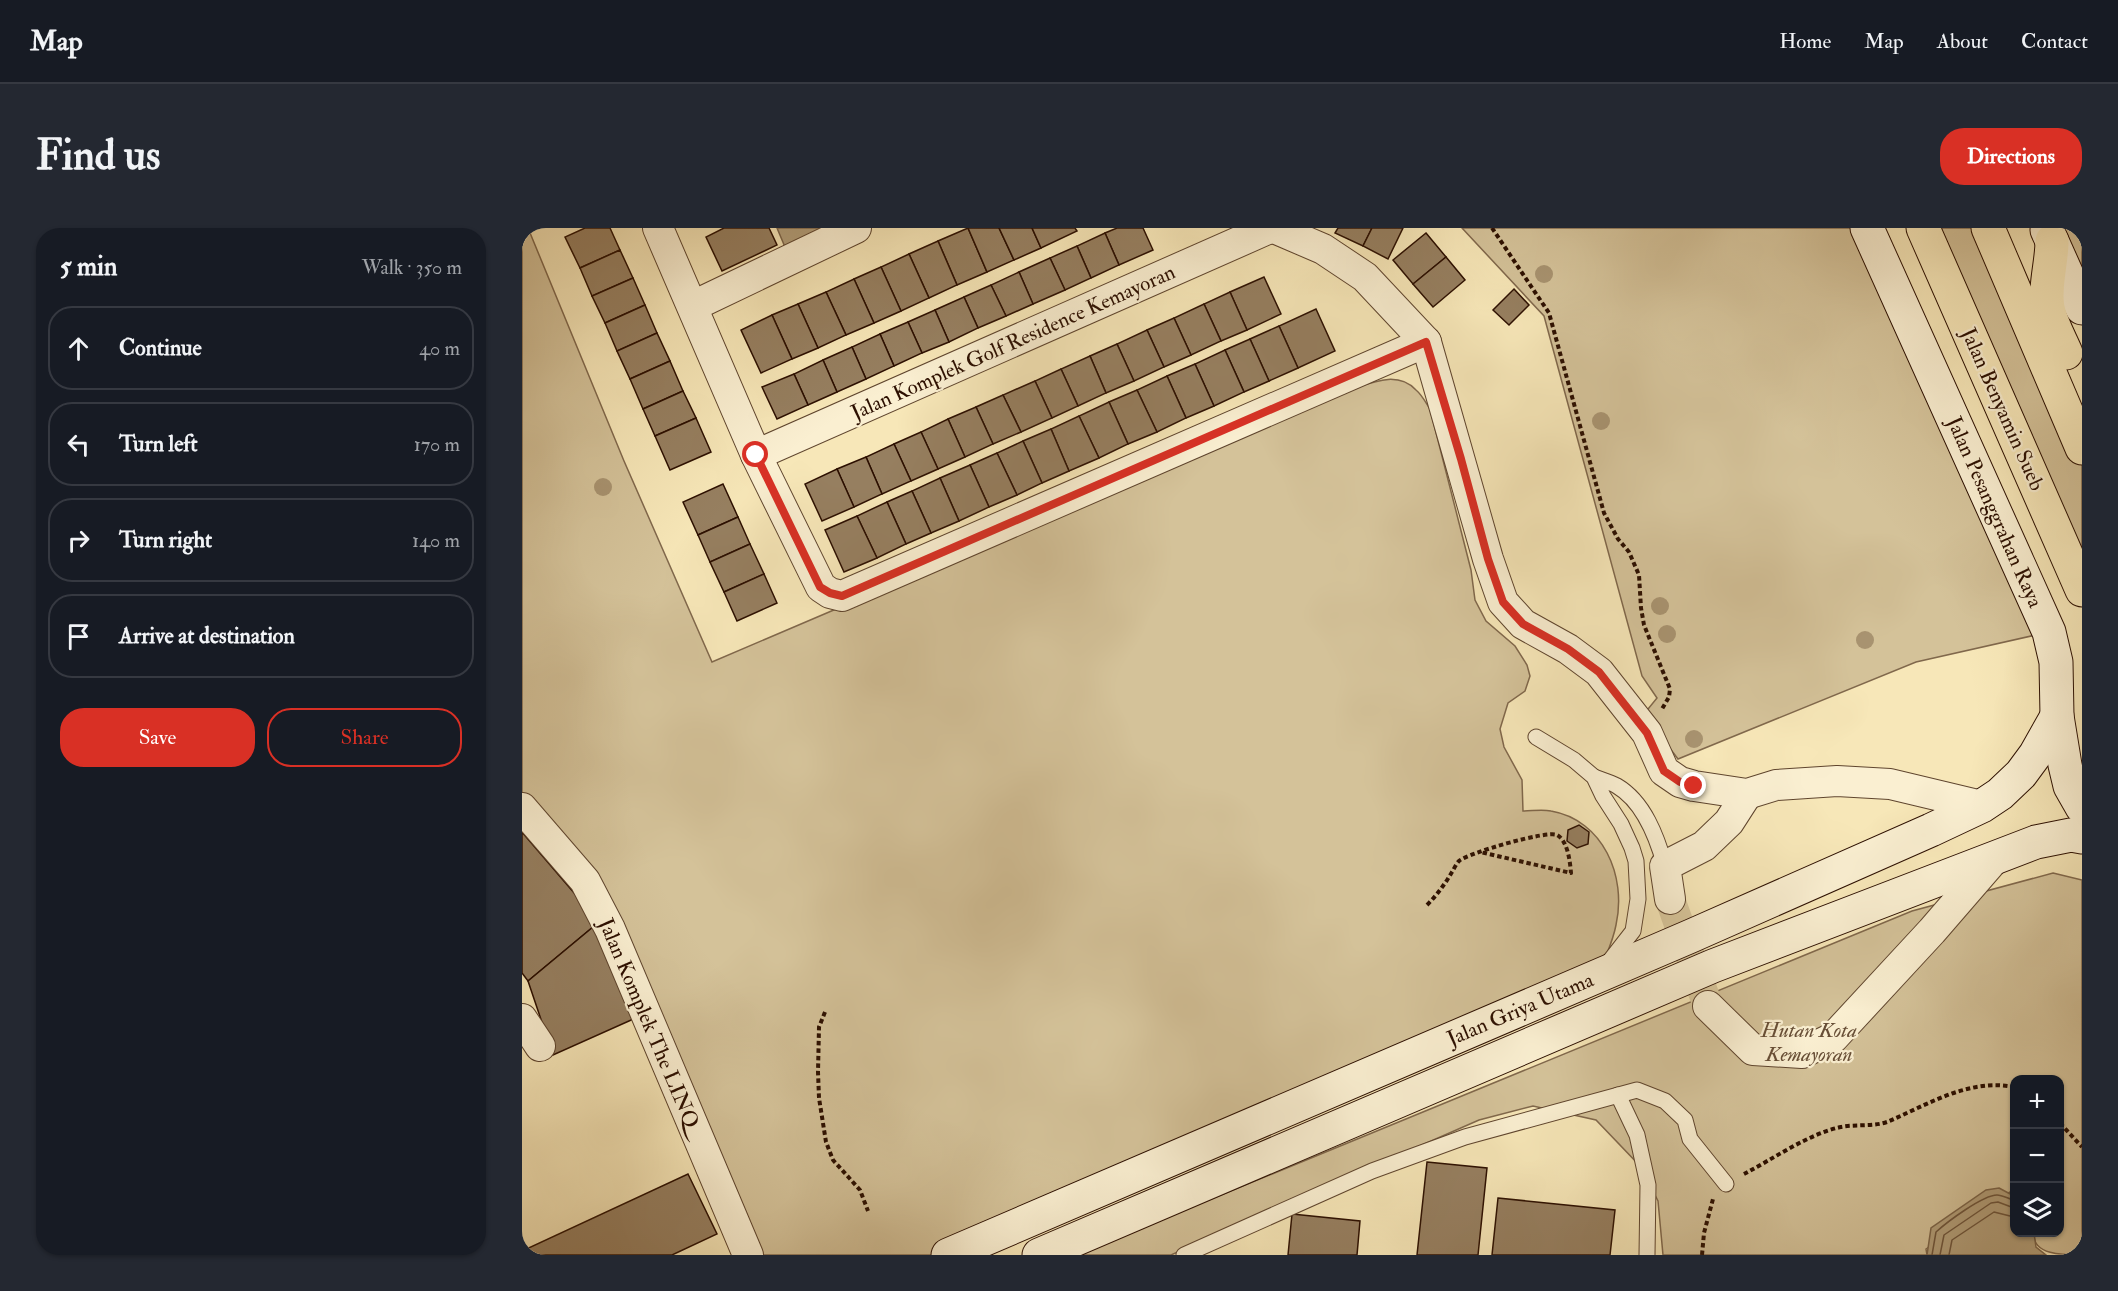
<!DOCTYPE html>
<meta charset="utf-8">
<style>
:root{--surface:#171b24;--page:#242831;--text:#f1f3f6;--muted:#9ea1a6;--line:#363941;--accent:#d93025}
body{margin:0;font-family:"IM FELL Double Pica",serif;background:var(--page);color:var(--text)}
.controls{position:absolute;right:18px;bottom:18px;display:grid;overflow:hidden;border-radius:12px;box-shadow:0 2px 4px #0004}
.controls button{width:54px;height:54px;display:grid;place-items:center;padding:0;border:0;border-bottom:2px solid var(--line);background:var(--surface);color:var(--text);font:30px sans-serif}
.stop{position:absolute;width:18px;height:18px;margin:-14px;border:4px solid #d93025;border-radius:50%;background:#fff}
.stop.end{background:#d93025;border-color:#fff;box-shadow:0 2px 6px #0008}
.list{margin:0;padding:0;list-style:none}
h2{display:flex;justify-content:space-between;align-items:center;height:78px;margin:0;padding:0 24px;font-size:26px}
h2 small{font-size:20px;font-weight:400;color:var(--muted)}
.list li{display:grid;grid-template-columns:39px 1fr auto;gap:18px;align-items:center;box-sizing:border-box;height:84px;margin:0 12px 12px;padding:0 12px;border:2px solid var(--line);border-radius:24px}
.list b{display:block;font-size:22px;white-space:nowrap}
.list em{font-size:20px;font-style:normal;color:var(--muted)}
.actions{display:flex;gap:12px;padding:18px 24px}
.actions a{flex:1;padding:14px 0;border:2px solid var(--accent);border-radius:24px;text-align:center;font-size:21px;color:var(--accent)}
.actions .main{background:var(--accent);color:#fff}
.icon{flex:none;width:33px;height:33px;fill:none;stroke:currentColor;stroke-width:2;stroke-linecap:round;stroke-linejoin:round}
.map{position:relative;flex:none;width:1560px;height:1027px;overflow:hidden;border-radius:24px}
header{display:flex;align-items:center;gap:36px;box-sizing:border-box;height:84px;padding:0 30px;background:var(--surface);border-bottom:2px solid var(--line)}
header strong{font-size:28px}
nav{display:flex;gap:33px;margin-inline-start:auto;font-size:21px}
.intro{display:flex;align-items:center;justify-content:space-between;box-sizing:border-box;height:144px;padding:0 36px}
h1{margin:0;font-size:42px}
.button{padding:15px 27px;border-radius:24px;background:var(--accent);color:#fff;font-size:21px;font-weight:700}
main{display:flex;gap:36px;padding:0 36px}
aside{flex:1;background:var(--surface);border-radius:24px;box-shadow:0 2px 4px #0004}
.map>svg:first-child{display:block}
.green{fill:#d4c299;stroke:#80684c;stroke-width:1.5}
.water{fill:#b29e79;stroke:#7c6549;stroke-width:1.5}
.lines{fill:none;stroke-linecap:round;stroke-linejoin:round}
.shore{stroke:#6f563c;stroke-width:1.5}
.building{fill:#967f60;stroke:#2c0f00;stroke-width:1.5}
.minor-tunnel{stroke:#d9c79c;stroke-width:30;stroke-dasharray:30 15;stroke-linecap:butt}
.service-casing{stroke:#5f452e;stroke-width:17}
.minor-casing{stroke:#5f452e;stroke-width:32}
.secondary-casing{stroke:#2c0f00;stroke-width:35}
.primary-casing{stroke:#2c0f00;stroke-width:35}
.path{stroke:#2c0f00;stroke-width:4;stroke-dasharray:4.5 3;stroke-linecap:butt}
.service{stroke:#faefd1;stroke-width:15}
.minor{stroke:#faefd1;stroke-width:30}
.secondary{stroke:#faefd1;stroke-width:33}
.primary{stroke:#f7e7b8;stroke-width:33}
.tree{fill:#a89370}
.route{stroke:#d93025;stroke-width:8}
.labels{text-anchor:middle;stroke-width:4.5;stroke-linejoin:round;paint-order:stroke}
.street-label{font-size:21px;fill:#2c0f00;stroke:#faefd1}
.park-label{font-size:21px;font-style:italic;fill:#674e36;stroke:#faefd1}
</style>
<header>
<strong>Map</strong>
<nav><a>Home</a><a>Map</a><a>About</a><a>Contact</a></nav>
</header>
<div class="intro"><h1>Find us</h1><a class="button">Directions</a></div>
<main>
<aside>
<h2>5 min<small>Walk · 350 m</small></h2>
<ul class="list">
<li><svg class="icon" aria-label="ahead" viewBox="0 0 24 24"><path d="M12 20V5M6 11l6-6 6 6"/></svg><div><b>Continue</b></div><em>40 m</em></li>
<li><svg class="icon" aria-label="left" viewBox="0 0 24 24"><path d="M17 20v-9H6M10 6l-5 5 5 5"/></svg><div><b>Turn left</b></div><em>170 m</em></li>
<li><svg class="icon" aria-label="right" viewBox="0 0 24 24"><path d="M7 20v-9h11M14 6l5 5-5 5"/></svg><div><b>Turn right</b></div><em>140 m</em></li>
<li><svg class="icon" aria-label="arrive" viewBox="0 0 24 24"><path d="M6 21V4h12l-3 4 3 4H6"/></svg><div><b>Arrive at destination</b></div></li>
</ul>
<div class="actions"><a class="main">Save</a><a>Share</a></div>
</aside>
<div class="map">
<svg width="1560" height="1027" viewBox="0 0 1560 1027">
<rect width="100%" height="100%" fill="#f7e7b8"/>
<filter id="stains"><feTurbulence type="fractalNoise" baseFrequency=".00333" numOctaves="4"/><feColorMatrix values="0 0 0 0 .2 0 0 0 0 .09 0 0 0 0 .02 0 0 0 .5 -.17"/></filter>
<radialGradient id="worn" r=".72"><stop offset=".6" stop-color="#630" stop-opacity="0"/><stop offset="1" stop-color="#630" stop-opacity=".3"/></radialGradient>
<g class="green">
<path d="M0,0h6l96,233 88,201 637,-272c22,-7 48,-20 67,0 6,5 10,13 14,19l41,161 4,30 11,21 29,25 12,19 3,11 -5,15 -17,12 -8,26 4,18 18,33 1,31c9,0 19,-2 28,0 52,9 76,65 65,114 -2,11 -6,21 -10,31l-660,299h-198l-145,-340 -81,-106z"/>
<polygon points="940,0 1347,0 1527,404 1394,434 1156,531 1122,486 1135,470 1120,448 1022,88"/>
<polygon points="1401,0 1466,0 1560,211 1560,362"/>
<polygon points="1542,0 1560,0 1560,43"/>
<path d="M1531,645l29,7v375c-19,0 -50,0 -48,-22l26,-1v-152h-46v116l-4,-4 -84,57 1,6h-264l-5,-54 -18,-35 -44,-46 -63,-14 -54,14 -308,135h-96l837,-344z"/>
</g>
<g class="water">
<polygon points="255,0 310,0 263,19"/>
<polygon points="1477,960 1492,968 1492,1004 1512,1005 1514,1019 1524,1027 1405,1027 1409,1000 1464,962"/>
</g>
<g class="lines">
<g class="shore">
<path d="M1410,1027l4,-23c11,-10 47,-37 61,-37 6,0 11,4 17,5"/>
<polyline points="1418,1027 1422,1007 1469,975 1476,974 1492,980"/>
<polyline points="1427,1027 1430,1012 1472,984 1492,989"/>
</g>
</g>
<g class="building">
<polygon points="63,0 88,0 98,22 58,40 43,9"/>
<polygon points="202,0 247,0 255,17 200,43 184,9"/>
<polygon points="446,0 465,44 435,57 416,13"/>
<polygon points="446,0 477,0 492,32 465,44"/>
<polygon points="477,0 510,0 519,20 492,32"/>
<polygon points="510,0 553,0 555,3 519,20"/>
<polygon points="595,0 621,0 631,22 597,37 583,5"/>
<polygon points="816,0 850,0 841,18 813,5"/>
<polygon points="850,0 881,0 866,31 841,18"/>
<polygon points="583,5 597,37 569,50 555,18"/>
<polygon points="904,5 924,29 891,56 871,32"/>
<polygon points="416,13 435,57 407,70 387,26"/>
<polygon points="555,18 569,50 543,62 528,30"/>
<polygon points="98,22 111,50 70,68 58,40"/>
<polygon points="387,26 407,70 379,83 359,39"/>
<polygon points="924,29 943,52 911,79 891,56"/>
<polygon points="528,30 543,62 511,76 497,44"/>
<polygon points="359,39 379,83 352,95 332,51"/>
<polygon points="497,44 511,76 484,88 469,57"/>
<polygon points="742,49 759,86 725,102 708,64"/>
<polygon points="111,50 123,77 83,95 70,68"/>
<polygon points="332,51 352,95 324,107 304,64"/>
<polygon points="469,57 484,88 456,100 442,69"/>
<polygon points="992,61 1007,77 987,97 971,82"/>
<polygon points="304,64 324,107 296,120 276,76"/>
<polygon points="708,64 725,102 699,113 682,76"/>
<polygon points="442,69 456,100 427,114 413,82"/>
<polygon points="276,76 296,120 270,131 250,87"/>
<polygon points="682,76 699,113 669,127 652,90"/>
<polygon points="123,77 135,105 95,123 83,95"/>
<polygon points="794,81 813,123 776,140 757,98"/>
<polygon points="413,82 427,114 400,125 386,94"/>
<polygon points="250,87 270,131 239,145 219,102"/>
<polygon points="652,90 669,127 642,139 625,102"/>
<polygon points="386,94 400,125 372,138 358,106"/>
<polygon points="757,98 776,140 747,153 728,111"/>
<polygon points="625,102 642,139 612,153 595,116"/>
<polygon points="135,105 148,133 108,151 95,123"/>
<polygon points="358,106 372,138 344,151 330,119"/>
<polygon points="728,111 747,153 722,164 703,122"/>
<polygon points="595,116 612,153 584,165 568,128"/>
<polygon points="330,119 344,151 315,164 301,132"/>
<polygon points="703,122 722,164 692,178 673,136"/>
<polygon points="568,128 584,165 556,178 539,141"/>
<polygon points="301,132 315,164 286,177 272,146"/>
<polygon points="148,133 161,163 121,181 108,151"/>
<polygon points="673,136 692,178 664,190 645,148"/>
<polygon points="539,141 556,178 530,190 513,153"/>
<polygon points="272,146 286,177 255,191 240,159"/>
<polygon points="645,148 664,190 635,204 615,162"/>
<polygon points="513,153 530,190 499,204 481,167"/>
<polygon points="615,162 635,204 606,216 587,174"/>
<polygon points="161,163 174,190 133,208 121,181"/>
<polygon points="481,167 499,204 471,216 454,179"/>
<polygon points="587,174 606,216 577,230 557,188"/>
<polygon points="454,179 471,216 443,229 426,191"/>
<polygon points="557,188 577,230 547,243 529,201"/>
<polygon points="174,190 189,224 148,242 133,208"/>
<polygon points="426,191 443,229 416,241 399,204"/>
<polygon points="529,201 547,243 520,255 501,213"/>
<polygon points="399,204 416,241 389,253 372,216"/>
<polygon points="501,213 520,255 495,267 475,225"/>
<polygon points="372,216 389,253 360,266 344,229"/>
<polygon points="475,225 495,267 467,279 448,237"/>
<polygon points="344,229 360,266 332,279 315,241"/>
<polygon points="448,237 467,279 437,293 418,250"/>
<polygon points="315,241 332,279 300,293 283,256"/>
<polygon points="418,250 437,293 409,305 390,263"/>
<polygon points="201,256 216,289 176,307 161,274"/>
<polygon points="390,263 409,305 384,316 365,274"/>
<polygon points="365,274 384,316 355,330 335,288"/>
<polygon points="335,288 355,330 322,344 303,302"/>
<polygon points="216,289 228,316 188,334 176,307"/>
<polygon points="228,316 242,346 202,364 188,334"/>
<polygon points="242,346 255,375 215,393 202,364"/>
<polygon points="1057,597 1067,604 1066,616 1055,620 1045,613 1046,602"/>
<polygon points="0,604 77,694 6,753 0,745"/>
<polygon points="77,694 118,788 31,827 6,753"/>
<polygon points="905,934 965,940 956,1027 895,1027"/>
<polygon points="166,946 195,1006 150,1027 0,1027 0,1023"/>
<polygon points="976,970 1093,982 1088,1027 970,1027"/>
<polygon points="770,986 838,993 835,1027 766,1027"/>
</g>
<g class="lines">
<polyline class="minor-tunnel" points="1148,671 1186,778"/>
<g class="service-casing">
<g id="service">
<polyline points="1014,509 1052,532 1072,549 1081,568 1099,596 1110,620 1114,633 1116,671 1111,703 1086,735"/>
<path d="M1072,549c8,3 16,5 23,9 27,16 40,51 48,80"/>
<polyline points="1096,867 1115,907 1126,957 1125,1027"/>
<polyline points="662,1027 850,943 943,909 1115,862 1143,873 1163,892 1168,911 1204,956"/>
</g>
</g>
<g class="minor-casing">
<g id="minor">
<polyline points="136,0 234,227 299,359 308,365 320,368 904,114"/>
<polyline points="752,0 801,21 843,49 904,114 966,331 981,374 1001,396 1046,421 1077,444 1125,505 1142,543 1158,554 1172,558 1225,566 1254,557 1315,553 1368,556 1460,578"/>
<polyline points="171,78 334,0"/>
<polyline points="234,227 748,0"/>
<polyline points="0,580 63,653 88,701 226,1027"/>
<polyline points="1148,671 1143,638 1182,618 1207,594 1225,566"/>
<polyline points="1186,778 1231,822 1280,825 1311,810 1410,703 1474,629"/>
<polyline points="0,791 18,818"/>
</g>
</g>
<g class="secondary-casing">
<g id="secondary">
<polyline points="1345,0 1527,404 1534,434 1535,488 1543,537 1548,558 1560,579"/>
<polyline points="1525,2 1560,80"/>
<polyline points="426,1027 1169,708 1409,602 1460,578 1478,566 1499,546 1513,527 1535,488"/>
<polyline points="517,1027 1191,738 1514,614 1549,607 1560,609"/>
</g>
</g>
<g class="primary-casing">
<g id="primary">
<polyline points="1401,0 1560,362"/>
<polyline points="1466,0 1560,220"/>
<path d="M1530,13c0,22 -8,46 -4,67 3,15 12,31 18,45"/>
</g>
</g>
<g class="path">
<polyline points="970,0 1027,85 1082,285 1096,311 1107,324 1117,347 1119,380 1122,397 1148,461 1147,469 1140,481"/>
<path d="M905,677c10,-10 18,-21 25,-33 2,-3 4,-8 7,-11 9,-8 88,-31 98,-26 11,6 13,27 14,38l-91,-21"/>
<polyline points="303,784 297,799 296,844 297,870 304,914 311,932 338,962 346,983"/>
<polyline points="1538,895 1560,919"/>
<path d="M1222,946c29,-15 64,-40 97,-47 15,-3 31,0 46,-5 40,-17 82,-44 127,-35"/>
<polyline points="1180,1027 1182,1005 1191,971"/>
</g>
<use href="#service" class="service"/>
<use href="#minor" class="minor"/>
<use href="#secondary" class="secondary"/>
<use href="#primary" class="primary"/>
</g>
<g class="tree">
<circle cx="1022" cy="46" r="9"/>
<circle cx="1079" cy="193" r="9"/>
<circle cx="81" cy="259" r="9"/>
<circle cx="1138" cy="378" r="9"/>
<circle cx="1145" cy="406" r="9"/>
<circle cx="1343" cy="412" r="9"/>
<circle cx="1172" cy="511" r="9"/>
</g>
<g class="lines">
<polyline class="route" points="234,227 298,359 308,365 320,368 904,114 939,231 966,331 981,374 1001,396 1046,421 1077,444 1125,505 1142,543 1158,554 1172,558"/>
</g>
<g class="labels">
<g class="street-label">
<text transform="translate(491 114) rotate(-24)" y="7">Jalan Komplek Golf Residence Kemayoran</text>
<text transform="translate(1481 181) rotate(66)" y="7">Jalan Benyamin Sueb</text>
<text transform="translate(1473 284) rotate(66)" y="7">Jalan Pesanggrahan Raya</text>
<text transform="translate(998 781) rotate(-23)" y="7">Jalan Griya Utama</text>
<text transform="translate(127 795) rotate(67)" y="7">Jalan Komplek The LINQ</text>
</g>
<g class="park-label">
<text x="1287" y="809">Hutan Kota<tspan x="1287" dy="24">Kemayoran</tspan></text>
</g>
</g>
<rect width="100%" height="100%" filter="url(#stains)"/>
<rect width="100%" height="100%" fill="url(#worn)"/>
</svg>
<div class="controls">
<button>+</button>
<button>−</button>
<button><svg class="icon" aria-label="layers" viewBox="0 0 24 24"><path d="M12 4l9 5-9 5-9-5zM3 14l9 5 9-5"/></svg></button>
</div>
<div class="stop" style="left:234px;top:227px"></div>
<div class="stop end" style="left:1172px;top:558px"></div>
</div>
</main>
